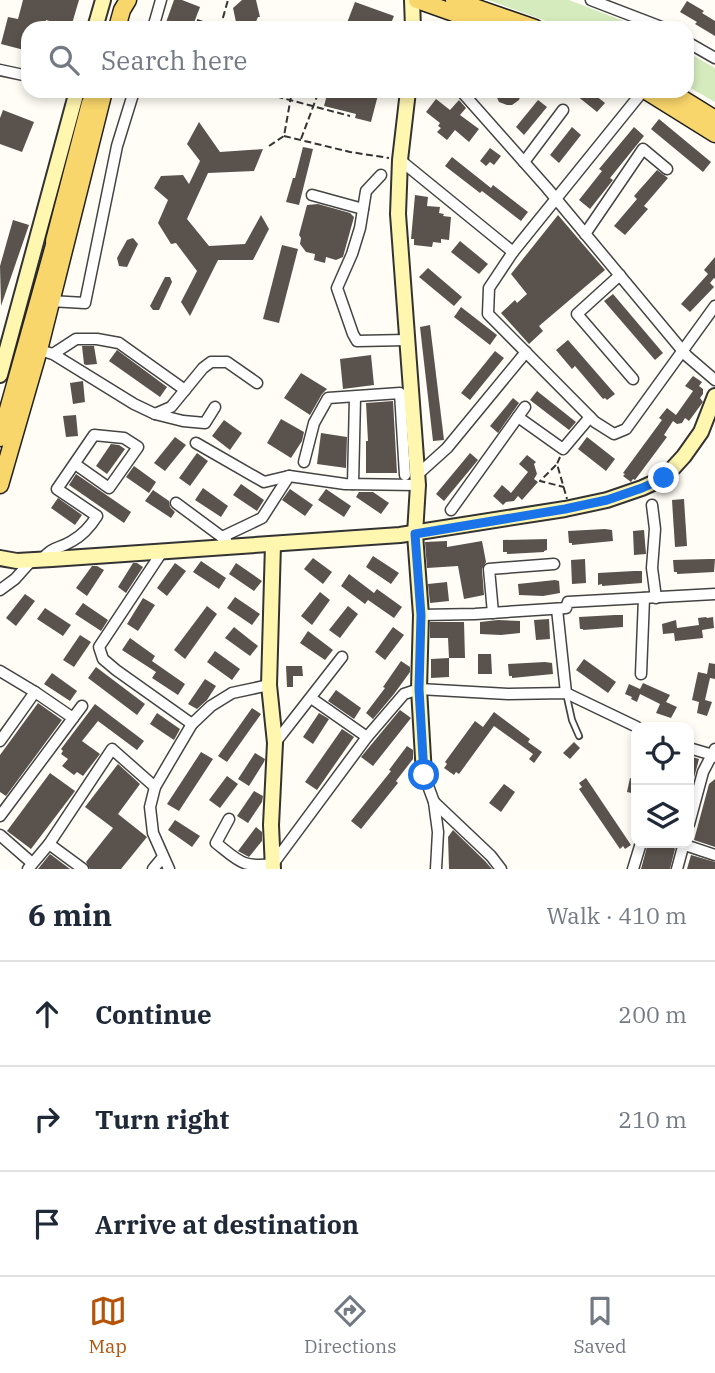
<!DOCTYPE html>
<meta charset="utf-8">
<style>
:root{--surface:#fff;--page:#f2f2f3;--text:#1f2937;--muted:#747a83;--line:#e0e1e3;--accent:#b45309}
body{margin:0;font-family:"IBM Plex Serif",serif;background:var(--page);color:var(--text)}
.controls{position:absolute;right:21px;bottom:21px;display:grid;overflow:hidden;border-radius:14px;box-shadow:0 4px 10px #0003}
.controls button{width:63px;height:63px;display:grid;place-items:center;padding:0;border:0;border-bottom:2px solid var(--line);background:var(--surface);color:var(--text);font:35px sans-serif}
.stop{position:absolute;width:21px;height:21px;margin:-16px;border:5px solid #1a73e8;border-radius:50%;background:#fff}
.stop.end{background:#1a73e8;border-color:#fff;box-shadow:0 2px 7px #0008}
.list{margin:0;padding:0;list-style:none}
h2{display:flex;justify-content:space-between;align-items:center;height:91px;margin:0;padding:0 28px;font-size:30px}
h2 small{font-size:23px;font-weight:400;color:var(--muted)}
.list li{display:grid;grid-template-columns:46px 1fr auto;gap:21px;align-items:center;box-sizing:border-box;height:105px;padding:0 28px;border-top:2px solid var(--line)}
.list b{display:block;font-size:26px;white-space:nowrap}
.list em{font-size:23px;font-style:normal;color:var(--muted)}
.icon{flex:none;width:38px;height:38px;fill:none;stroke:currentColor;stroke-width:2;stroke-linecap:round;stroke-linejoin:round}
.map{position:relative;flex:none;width:715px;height:869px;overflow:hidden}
.search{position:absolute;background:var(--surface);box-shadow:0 4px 10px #0003;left:21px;right:21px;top:21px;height:77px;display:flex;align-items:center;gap:18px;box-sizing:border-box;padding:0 24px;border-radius:21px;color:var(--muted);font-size:26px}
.sheet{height:406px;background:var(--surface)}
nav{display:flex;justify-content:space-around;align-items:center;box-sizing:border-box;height:98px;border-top:2px solid var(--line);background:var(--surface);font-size:19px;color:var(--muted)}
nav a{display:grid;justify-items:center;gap:4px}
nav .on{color:var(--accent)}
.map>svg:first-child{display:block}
.green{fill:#d5ebbd}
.building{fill:#5a524d}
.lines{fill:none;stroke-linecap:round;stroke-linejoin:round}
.lane-casing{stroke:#444;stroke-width:8}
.street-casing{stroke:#444;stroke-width:13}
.secondary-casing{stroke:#333;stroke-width:18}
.primary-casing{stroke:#222;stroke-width:19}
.path{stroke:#333;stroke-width:2;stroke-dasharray:7 3.5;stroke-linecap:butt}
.lane{stroke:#fff;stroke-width:4.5}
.street{stroke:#fff;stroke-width:10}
.secondary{stroke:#fff6b0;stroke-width:14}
.primary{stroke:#f9d66b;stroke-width:16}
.route{stroke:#1a73e8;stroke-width:9}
</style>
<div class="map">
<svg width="715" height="869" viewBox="0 0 715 869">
<rect width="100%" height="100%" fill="#fffdf5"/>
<g class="green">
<polygon points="488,0 569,0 642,28 565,28"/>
<polygon points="687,52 715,68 715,102 687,86"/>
</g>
<g class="building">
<polygon points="23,0 79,0 71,27 46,20 44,28 28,28 28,51 1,44 8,17 18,19"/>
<polygon points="174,0 182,0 200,7 192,28 164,28"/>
<polygon points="242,0 256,0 260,17 258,17 254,26 240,21 236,22 233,8"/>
<polygon points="687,1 704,11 702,13 715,21 715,36 695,24 697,22 680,12"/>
<polygon points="355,2 394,16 389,28 345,28"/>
<polygon points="328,91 379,91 371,122 355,118 356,114 324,106"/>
<polygon points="494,91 522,91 519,100 512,105 507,105 499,102"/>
<polygon points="571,91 590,91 605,103 597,112"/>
<polygon points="436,99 450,110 459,100 466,108 460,115 479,129 469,142 455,130 447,140 437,132 441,128 438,126 440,123 426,112"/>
<polygon points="538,100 547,107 524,135 516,127"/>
<polygon points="3,110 34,122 22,152 0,144 0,118"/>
<polygon points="659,119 711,162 703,172 651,129"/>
<polygon points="199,122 220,152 263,149 254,171 208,173 187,219 209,246 245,244 261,215 269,229 253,260 218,260 190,316 181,302 197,271 176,243 171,244 158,223 168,200 154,188 161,176 183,175 189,184 200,161 187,144"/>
<polygon points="572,127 581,135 559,163 550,155"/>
<polygon points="634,127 644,136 610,178 613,180 590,209 579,200 602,171 599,169"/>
<polygon points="303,147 313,149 299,205 286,202 293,178 295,178"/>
<polygon points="490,148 501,156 494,165 490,162 486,166 480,161"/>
<polygon points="452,157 491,188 493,185 528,212 521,221 482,191 480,193 445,166"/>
<polygon points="657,170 668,178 644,206 648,209 625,235 614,226 637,199 634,196"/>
<polygon points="415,195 428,197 427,206 440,207 439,213 444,214 443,216 451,217 449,240 441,239 441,243 433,242 432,247 414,245 414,239 411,239"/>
<polygon points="318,204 350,213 354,217 343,257 336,260 326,257 325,263 314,260 315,254 306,252 300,244 301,238 299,235 307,205"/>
<polygon points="558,215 605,270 539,326 543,331 529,344 501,313 515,300 517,303 527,294 511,274"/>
<polygon points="13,220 29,225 1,306 0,266"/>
<polygon points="133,238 138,244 127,267 119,266 117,258 127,240"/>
<polygon points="460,241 488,264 479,274 451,252"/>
<polygon points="282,245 298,249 279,323 263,319"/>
<polygon points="715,257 715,279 714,278 710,283 714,287 690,312 681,304 708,274 704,270"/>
<polygon points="428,268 462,297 454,306 419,277"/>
<polygon points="165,277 170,277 172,282 159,310 153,310 150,306"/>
<polygon points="613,294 663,353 655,360 604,301"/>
<polygon points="461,307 497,335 490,345 454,317"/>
<polygon points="430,325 444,440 433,441 420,327"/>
<polygon points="568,340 615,394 607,400 605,398 603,399 575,366 572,369 556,350"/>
<polygon points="82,346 94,346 97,364 86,365 84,364"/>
<polygon points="117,350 167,387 160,397 109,361"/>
<polygon points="495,351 504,358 470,400 461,393"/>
<polygon points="371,355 374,385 343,389 340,359"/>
<polygon points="301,373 327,389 322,394 310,415 284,398"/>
<polygon points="693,376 702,382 699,386 703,389 703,394 700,398 703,402 689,421 685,418 682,423 677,424 673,421 664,435 667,437 635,480 633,479 631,482 623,476 625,474 623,473 662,420 659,418 667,408 676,415 693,391 685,386"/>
<polygon points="83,381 85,402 73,404 70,383"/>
<polygon points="537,391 576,422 569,430 530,400"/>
<polygon points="513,398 519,403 498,433 490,426"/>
<polygon points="393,401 397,473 366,473 366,441 368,441 366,403"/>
<polygon points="76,415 78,436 66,437 63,416"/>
<polygon points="281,419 304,432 302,441 291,458 267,443"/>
<polygon points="224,420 242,433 230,450 212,436"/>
<polygon points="321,433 347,437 346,468 317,464"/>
<polygon points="175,437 186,445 165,471 154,463"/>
<polygon points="587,437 615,459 606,471 578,449"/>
<polygon points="111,444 119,445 125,449 107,474 96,466"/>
<polygon points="197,453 208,461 190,486 179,478"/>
<polygon points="470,453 478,460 444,501 436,494"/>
<polygon points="527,455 536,462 534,464 537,474 534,479 538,482 522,500 518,496 514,501 506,502 503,505 493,496 502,485 511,493 528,472 519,464"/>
<polygon points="134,466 156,482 149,493 126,477"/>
<polygon points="76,474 131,512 124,523 69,485"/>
<polygon points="241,484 264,500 257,511 233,495"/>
<polygon points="203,488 228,506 221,517 195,500"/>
<polygon points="290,489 313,505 305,516 282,500"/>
<polygon points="326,489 351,506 344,517 318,500"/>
<polygon points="153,490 169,501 170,507 175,512 171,518 145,501"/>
<polygon points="359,492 373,492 389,503 381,514 356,497"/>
<polygon points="58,498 82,515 75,525 51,508"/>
<polygon points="684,499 687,546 675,547 672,500"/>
<polygon points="605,529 612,530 613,541 572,545 572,543 569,543 568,531"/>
<polygon points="644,530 646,554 634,555 633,531"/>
<polygon points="547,539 547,550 544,551 544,552 507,554 507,552 503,552 503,540"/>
<polygon points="447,541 447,547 482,541 486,562 482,569 484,595 464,599 458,566 427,568 425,542"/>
<polygon points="373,556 399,573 391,584 366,567"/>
<polygon points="313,558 332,572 323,584 304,569"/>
<polygon points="585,559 586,583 572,584 571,560"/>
<polygon points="710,559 715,559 714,572 677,574 677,572 674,572 673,560"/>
<polygon points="201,561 226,578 219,589 193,572"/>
<polygon points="133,563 137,563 143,567 126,593 118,587"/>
<polygon points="175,563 186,571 167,596 157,588"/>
<polygon points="236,563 262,581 254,591 229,574"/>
<polygon points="92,566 97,566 104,570 87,596 76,588"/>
<polygon points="634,571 642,571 642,583 602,586 602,584 598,585 598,573"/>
<polygon points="349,574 374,593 377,589 402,607 394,618 368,600 365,604 341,586"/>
<polygon points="555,580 559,581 560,593 543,596 519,595 518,584"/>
<polygon points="447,582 449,601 430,603 428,584"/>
<polygon points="320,592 330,600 312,625 301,616"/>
<polygon points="25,594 35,601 16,626 6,618"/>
<polygon points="235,597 260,614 252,625 227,608"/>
<polygon points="143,598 155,605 138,631 127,624"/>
<polygon points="83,603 108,620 101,631 75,614"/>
<polygon points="207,606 217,614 185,659 174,650"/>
<polygon points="348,606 358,614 340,638 329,630"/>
<polygon points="45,608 71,625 63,636 37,619"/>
<polygon points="615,615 623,615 623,627 583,630 583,629 580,629 579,617"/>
<polygon points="706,617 707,618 713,617 714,628 702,630 703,638 675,641 674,633 663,634 662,624 676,620 677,628 699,625 698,618"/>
<polygon points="549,619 550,639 536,640 534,620"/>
<polygon points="498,620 520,621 520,633 501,635 480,634 480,622"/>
<polygon points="430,622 464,622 465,658 449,658 448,638 430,638"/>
<polygon points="234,627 258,646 250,656 225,638"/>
<polygon points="393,627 404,635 385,660 375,652"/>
<polygon points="308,631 333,650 325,660 300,643"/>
<polygon points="80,635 91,642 74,667 63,660"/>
<polygon points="130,638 155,656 152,661 185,684 178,695 152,678 156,672 122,650"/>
<polygon points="215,651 240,669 232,680 207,662"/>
<polygon points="478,654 491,654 492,674 478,674"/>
<polygon points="449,658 449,677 431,678 431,659"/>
<polygon points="584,659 616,682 608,693 576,670"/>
<polygon points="401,661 410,667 410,672 394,694 373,719 366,713 385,688 383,687"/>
<polygon points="545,662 552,663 553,674 512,678 512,676 509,676 508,664"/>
<polygon points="709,663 715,664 715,679 710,678 705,700 712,702 707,716 697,713 699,702 692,700 698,672 707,674"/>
<polygon points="286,666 302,666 303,676 293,676 293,687 287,687"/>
<polygon points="96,667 145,704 137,715 88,678"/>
<polygon points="52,673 77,691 70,701 44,684"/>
<polygon points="205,679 216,686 207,700 197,709 188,704"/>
<polygon points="643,683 670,695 666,702 677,707 671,718 656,713 660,704 640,694 637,702 631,699 632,697 625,694 629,684 640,689"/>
<polygon points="336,690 361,708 354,719 328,701"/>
<polygon points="38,703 62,720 6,796 0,792 0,755"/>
<polygon points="95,704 144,741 137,750 98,721 82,741 100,754 83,776 77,772 74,775 62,766 68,759 61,754 63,751 61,749"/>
<polygon points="252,708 261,714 227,762 218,756"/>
<polygon points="400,710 411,718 373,766 361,757"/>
<polygon points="494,712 530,739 528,742 542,752 534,763 529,759 533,754 494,726 459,774 456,772 454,775 444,768 447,764 445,762 475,721 483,727"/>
<polygon points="157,713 180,729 174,740 150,724"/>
<polygon points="319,713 329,719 313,744 303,737"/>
<polygon points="342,729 354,737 317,790 305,782"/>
<polygon points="574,742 580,748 570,759 563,753"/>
<polygon points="407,746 413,750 413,759 396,781 398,783 361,829 351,821 391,771 389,770"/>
<polygon points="201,752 213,759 179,811 167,804"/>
<polygon points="255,753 265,759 264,762 249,786 238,779"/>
<polygon points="689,756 699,759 691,789 689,788"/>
<polygon points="118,764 140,784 118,814 147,837 121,869 90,869 86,862 113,828 85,807"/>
<polygon points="50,773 75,791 31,849 7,831"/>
<polygon points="227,776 238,784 220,808 209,800"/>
<polygon points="586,778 631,845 625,849 623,846 620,849 579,789 582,787 579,783"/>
<polygon points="630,778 636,780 636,794 627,792"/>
<polygon points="715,779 715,847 694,840 709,784"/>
<polygon points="504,784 515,792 501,812 489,803"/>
<polygon points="254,791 263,796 262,802 248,823 237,816"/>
<polygon points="175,820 200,836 192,847 168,830"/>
<polygon points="256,827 262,832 262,841 249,857 238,851"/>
<polygon points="453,830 485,861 492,869 449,869 448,837"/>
<polygon points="648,843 663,843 672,845 675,849 670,869 641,869"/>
<polygon points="50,854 70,869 38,869"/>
<polygon points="691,855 715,862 715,869 687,869"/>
</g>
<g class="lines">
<g class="lane-casing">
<polyline id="lane" points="566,693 572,720 579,736"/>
</g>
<g class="street-casing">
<g id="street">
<polyline points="591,0 664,28"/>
<polyline points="153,28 161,0"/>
<polyline points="687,42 715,58"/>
<polyline points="0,70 28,76"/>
<polyline points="461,91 547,188 687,356 715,380"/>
<polyline points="643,91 513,252 489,288 488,314 595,422 614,434 626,429 715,306"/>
<polyline points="400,160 513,252"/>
<polyline points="524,162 563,110"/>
<polyline points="381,175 366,191 360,228 352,254 337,288 353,334 357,341 407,340"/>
<polyline points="312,195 363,209"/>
<polyline points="585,234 643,149 667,169"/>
<polyline points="620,275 577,314 633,379"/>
<polyline points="50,301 85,303 117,146 134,91"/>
<polyline points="39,350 53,354 134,404 155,414 183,421 205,423 215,407"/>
<polyline points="53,354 76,339 97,339 119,343 185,390"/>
<polyline points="155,414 171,407 203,368 211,362 227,362 257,383"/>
<polyline points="518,417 563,449 590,417"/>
<polyline points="196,443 264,482 289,476"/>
<polyline points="304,462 314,423 328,398 400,393 405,475"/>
<polyline points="417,475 447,448 526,352"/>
<polyline points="353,484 355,397"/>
<polyline points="176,503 226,540"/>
<polyline points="652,505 655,529 652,568 656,598"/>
<polyline points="451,510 525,407"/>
<polyline points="222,537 262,518 289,476 345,484 418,485"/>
<polyline points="162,552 99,647 103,659 116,670 192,724"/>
<path d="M42,559c13,-14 15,-9 30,-18 11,-6 18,-14 25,-25l-40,-27 37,-54 30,3 14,9 -29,41 -34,-24"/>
<polyline points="0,590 15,579 32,560"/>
<polyline points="557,609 566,693"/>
<polyline points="493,613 489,569 554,564"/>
<polyline points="421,615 475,614 566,608 568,602 715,594"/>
<polyline points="0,671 35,692 73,718"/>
<polyline points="641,674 644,598"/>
<polyline points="311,698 367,737"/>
<polyline points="0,741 35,692"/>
<polyline points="275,743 342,657"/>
<polyline points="689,748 713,755 715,757"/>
<polyline points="424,775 434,802 438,832 436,869"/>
<polyline points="434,802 491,856 501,869"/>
<polyline points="0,816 82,706"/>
<path d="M229,819l-13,24c23,18 26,25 57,21l94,-127 37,-43 15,-5 89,5 58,-1 71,34"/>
<polyline points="689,824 703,772 715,749"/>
<polyline points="0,835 32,863"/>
<polyline points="679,843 715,855"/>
<polyline points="49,844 83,869"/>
<polyline points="28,869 49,844 112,749 155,787"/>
<polyline points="153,869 163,857"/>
<polyline points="169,869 153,833 150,807 155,787 169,763 192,724 211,706 232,693 269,685"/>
<polyline points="633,869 641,843"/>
<polyline points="677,869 684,843"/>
</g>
</g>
<g class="secondary-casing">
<g id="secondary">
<polyline points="412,0 413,28"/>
<polyline points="95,28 103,0"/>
<polyline points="408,91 400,160 398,214 418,485 415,534 421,615 419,689 424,775"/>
<polyline points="0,375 77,91"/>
<polyline points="273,544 269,685 275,743 271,825 273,869"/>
<polyline points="0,558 17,561 52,559 400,535 565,509 607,500 642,488 664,478 684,456 701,432 715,396"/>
</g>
</g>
<g class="primary-casing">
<g id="primary">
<polyline points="417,0 496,28"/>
<polyline points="454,0 535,28"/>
<polyline points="117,28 122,10 128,0"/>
<polyline points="646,91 715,134"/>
<polyline points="670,91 715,119"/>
<polyline points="54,241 90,103"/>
<polyline points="0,438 58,231"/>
<polyline points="0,485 39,350 104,91"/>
</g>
</g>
<g class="path">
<polyline points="197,20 221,28"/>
<polyline points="220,28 228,0"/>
<polyline points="256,91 350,116"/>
<polyline points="284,136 350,152 389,158"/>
<polyline points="301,139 319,91"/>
<polyline points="269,146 284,136 292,91"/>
<polyline points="560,457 557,464 567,499"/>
<polyline points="556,465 540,481 564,487"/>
</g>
<use href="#lane" class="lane"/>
<use href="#street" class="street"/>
<use href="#secondary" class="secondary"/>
<use href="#primary" class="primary"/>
</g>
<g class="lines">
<polyline class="route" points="424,775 419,689 421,615 415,534 565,509 607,500 642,488 664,478"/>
</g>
</svg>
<div class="controls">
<button><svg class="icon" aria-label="locate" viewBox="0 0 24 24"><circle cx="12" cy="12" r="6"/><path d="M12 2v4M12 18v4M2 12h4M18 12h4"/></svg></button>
<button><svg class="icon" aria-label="layers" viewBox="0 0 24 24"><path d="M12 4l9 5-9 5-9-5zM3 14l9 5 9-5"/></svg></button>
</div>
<div class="stop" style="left:424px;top:775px"></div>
<div class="stop end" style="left:664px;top:478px"></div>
<div class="search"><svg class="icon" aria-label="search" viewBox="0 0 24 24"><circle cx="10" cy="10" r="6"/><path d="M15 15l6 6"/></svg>Search here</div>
</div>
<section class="sheet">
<h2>6 min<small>Walk · 410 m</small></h2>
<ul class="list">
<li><svg class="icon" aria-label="ahead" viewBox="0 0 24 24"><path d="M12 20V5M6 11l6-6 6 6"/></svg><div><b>Continue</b></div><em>200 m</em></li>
<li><svg class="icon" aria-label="right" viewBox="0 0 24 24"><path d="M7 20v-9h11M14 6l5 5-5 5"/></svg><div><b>Turn right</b></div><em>210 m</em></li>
<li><svg class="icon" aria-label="arrive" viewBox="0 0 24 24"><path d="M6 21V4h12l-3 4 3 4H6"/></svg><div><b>Arrive at destination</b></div></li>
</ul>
</section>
<nav>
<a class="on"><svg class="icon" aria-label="map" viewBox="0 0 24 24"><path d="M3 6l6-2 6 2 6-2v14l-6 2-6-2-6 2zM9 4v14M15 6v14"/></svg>Map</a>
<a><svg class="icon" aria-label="directions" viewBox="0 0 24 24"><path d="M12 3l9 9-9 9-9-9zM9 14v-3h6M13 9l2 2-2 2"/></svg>Directions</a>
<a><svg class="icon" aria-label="saved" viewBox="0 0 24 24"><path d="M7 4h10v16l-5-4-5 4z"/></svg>Saved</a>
</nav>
